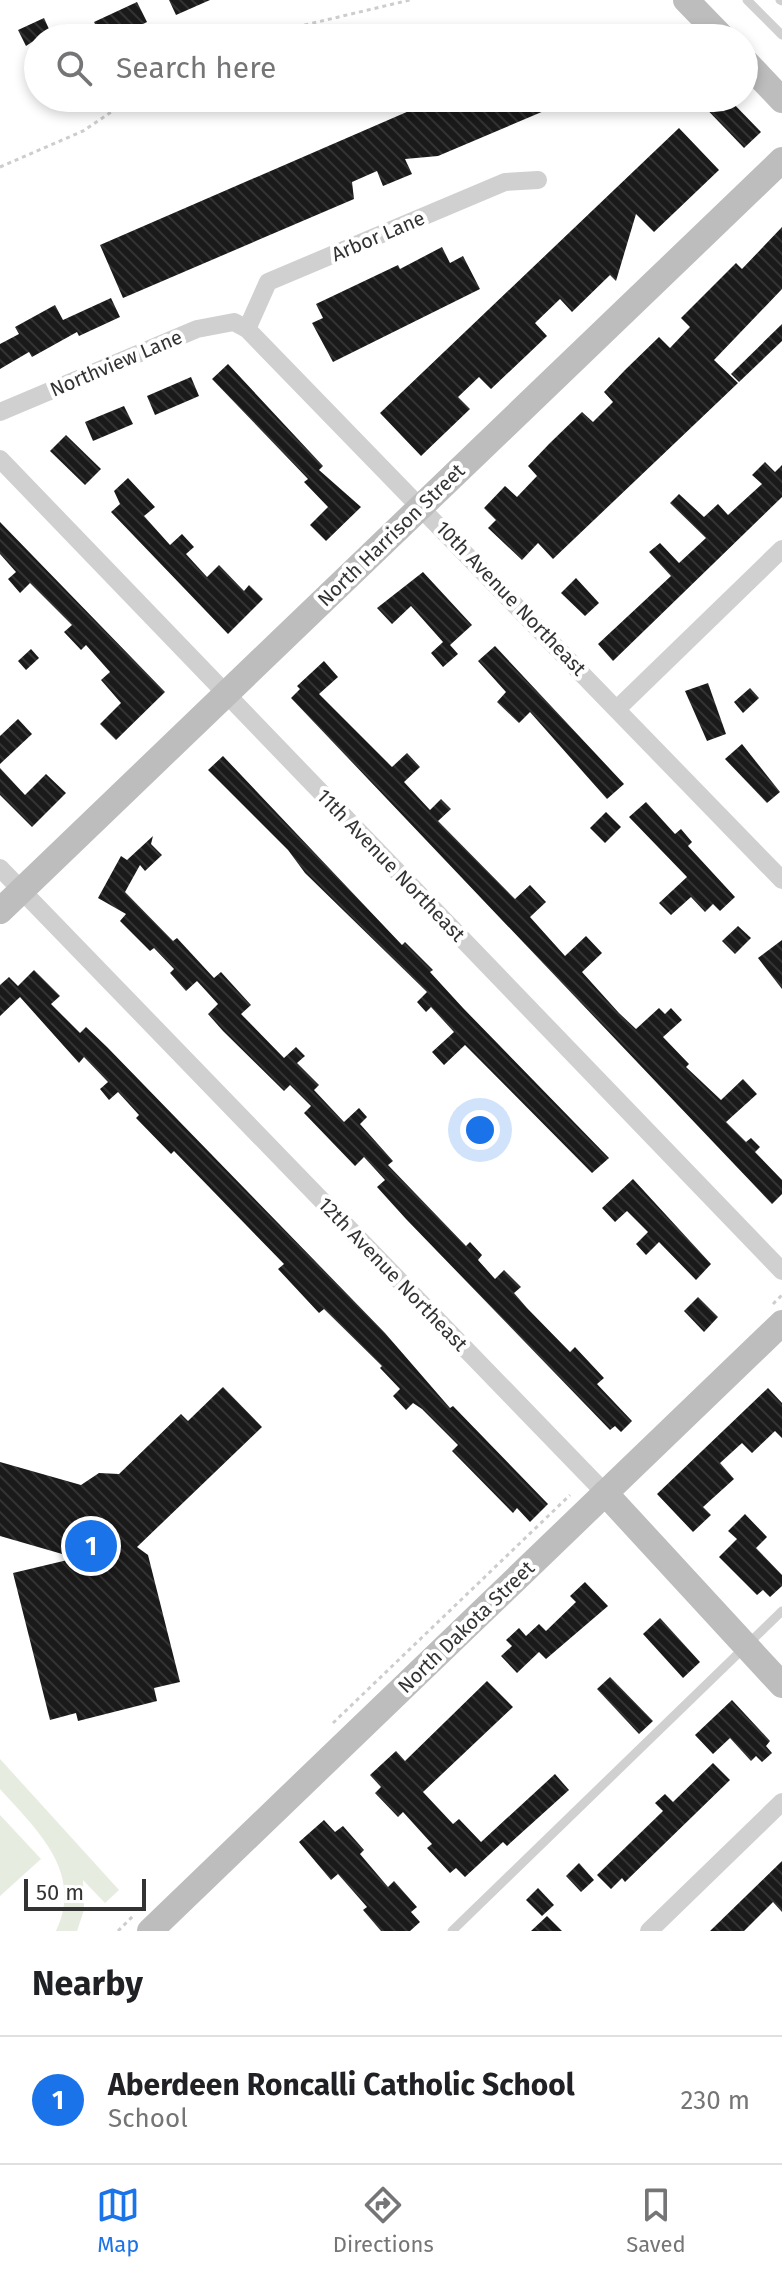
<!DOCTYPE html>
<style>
:root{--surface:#fff;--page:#f2f2f2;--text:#202124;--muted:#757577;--line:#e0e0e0;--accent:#1a73e8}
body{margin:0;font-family:"Fira Sans",sans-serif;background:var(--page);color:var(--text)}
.scale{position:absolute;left:24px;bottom:20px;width:122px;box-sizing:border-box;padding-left:8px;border:4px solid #333;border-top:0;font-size:22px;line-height:28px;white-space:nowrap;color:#333;-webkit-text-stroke:6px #fff;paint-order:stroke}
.you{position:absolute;left:480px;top:1130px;width:28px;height:28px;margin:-20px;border:6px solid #fff;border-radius:50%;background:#1a73e8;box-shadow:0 0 0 12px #1a73e833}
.badge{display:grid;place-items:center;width:52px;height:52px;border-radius:50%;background:var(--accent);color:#fff;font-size:26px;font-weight:700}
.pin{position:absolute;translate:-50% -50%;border:4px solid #fff;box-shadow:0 2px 8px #0006}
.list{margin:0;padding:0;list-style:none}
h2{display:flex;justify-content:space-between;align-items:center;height:104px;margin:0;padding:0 32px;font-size:34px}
h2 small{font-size:26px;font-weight:400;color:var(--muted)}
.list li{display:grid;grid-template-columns:52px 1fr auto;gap:24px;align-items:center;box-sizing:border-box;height:128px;padding:0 32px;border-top:2px solid var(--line)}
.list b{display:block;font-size:30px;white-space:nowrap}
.list p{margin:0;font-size:26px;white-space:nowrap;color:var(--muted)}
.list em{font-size:26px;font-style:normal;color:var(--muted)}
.icon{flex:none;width:44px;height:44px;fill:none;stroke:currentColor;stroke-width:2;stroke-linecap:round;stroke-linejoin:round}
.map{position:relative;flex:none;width:782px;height:1931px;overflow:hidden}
.search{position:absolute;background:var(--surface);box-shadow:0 4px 12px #0003;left:24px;right:24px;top:24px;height:88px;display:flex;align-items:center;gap:20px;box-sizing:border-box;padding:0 28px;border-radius:44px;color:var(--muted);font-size:30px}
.sheet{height:232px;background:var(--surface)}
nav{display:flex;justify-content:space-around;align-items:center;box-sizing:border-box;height:112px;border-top:2px solid var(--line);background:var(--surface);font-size:22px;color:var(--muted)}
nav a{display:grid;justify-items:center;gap:4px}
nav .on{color:var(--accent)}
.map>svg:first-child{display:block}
.pitch{fill:#e6ecdf}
.building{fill:url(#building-back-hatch)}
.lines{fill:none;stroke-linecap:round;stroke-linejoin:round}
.path{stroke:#cdcdcd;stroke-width:3;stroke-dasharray:4 4;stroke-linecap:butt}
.lane{stroke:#d0d0d0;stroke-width:9}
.street{stroke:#d0d0d0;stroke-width:18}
.secondary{stroke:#bdbdbd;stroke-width:26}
.labels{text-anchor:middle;stroke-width:8;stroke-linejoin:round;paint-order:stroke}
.street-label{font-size:20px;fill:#333;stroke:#fff}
</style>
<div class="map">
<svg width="782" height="1931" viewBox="0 0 782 1931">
<defs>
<pattern id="building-back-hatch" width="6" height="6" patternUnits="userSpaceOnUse" patternTransform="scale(2)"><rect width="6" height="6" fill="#1a1a1a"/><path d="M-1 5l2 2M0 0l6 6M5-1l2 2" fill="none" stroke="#333"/></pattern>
</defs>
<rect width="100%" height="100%" fill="#fff"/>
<g class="pitch">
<path d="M0,1759l119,131 -14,13 -22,-23 1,30 -7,21h-21c28,-59 -19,-101 -56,-142z"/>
<polygon points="0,1815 41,1859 0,1896"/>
</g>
<g class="building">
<polygon points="169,0 210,0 176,15"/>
<polygon points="137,2 147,22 115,38 102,38 94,22"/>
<polygon points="44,18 53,38 38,38 26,46 18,30"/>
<polygon points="439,98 546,98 551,108 438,156 405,159 412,174 383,186 377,171 352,182 354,199 123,298 100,245"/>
<polygon points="696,98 728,98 761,132 744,148"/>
<polygon points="679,128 719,170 654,232 636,214 616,281 610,275 572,312 560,299 535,323 547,336 491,389 479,377 458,397 470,409 421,456 380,413"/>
<polygon points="782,227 782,289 714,360 738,383 553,559 538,543 522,560 488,528 496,520 484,508 505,486 517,497 537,476 528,466 549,444 582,412 593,422 613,402 604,392 625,370 659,337 670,348 690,327 681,318 736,263 742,269"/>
<polygon points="442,247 450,263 463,256 480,289 333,362 312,323 323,318 316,304 398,265 400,269"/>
<polygon points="111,298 120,317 79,336 77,332 32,357 29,352 0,369 0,344 19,334 15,327 55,305 63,320"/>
<polygon points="782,324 782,341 739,382 731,374"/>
<polygon points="228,364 323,466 319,470 361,507 326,541 310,525 328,507 304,482 308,479 212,379"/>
<polygon points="191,377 199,396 155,415 147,396"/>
<polygon points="124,406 133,424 93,441 85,422"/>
<polygon points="66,435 101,469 85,485 50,451"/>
<polygon points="765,462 775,472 782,465 782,497 613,661 598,644 671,576 649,552 660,543 679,563 706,538 670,503 679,494 704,517 718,504 728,515 762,484 752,475"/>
<polygon points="128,478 155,507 144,516 170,545 182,534 194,547 186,554 207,577 219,565 244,591 249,585 263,599 228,634 111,512 120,504 114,491"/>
<polygon points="0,522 165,692 116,740 100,724 121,703 101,680 110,672 86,645 81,650 64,632 72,625 30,583 20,593 8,579 16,572 0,554"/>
<polygon points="423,572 472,625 450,645 458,654 443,667 431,653 443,642 411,606 392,624 377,608"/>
<polygon points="576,578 599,603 585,616 561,593"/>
<polygon points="495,646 624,784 607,799 530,712 519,723 497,702 506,692 478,661"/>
<polygon points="31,649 39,658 26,670 18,661"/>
<polygon points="324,661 338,677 319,694 392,767 407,753 420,767 404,782 430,810 441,799 451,809 438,821 515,899 530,885 546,902 530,917 565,956 586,936 602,953 582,972 619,1013 636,1029 659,1008 665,1014 671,1008 682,1020 663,1037 689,1064 686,1067 721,1100 743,1079 757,1094 726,1122 746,1142 751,1138 760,1147 755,1152 782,1180 782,1194 772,1204 291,698 300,689 297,686"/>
<polygon points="708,683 726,734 707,741 685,691"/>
<polygon points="750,688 759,698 743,713 734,702"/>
<polygon points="18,719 32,734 0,764 0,736"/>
<polygon points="742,744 780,792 767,803 725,759"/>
<polygon points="223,756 402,945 405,942 433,970 430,972 463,1008 609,1158 592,1173 465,1045 444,1065 432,1052 454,1032 431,1007 426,1012 417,1002 427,992 305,873 288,850 208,770"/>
<polygon points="0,768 25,795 46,774 66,793 32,827 0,795"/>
<polygon points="646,802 675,834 681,829 692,842 688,846 735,897 720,911 713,904 705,912 691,897 671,915 659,903 687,877 629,817"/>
<polygon points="606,812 621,827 605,843 590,828"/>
<polygon points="153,836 151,844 162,855 145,871 140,865 125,892 173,941 177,938 214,978 221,972 251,1005 241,1014 284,1058 296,1047 305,1056 297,1063 319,1085 314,1090 344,1122 359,1108 367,1117 360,1124 393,1161 388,1165 466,1246 470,1242 482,1255 478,1260 495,1279 504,1270 521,1287 514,1293 527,1308 570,1352 575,1347 604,1378 597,1384 632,1421 621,1432 615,1426 610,1430 406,1219 377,1187 385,1180 364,1157 355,1166 304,1113 311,1106 290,1085 284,1091 223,1031 208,1014 218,1004 197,981 186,991 170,973 174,969 154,948 150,951 120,921 126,914 98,898 121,856 127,860"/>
<polygon points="738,926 751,938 735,954 722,941"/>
<polygon points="782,940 782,989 758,958"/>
<polygon points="34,970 60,996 51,1004 80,1033 86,1027 107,1047 385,1333 450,1408 453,1406 548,1504 530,1522 517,1508 513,1513 452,1451 458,1445 422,1409 413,1403 406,1410 393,1396 400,1389 380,1368 382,1366 324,1309 319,1313 278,1269 284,1264 174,1151 171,1154 136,1118 139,1115 118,1092 109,1100 100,1089 108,1082 84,1057 79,1063 20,997 0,1016 0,985 9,977 18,986"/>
<polygon points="633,1179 711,1264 696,1280 659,1242 646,1255 636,1244 648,1232 627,1211 615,1222 602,1208"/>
<polygon points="698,1297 718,1317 704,1332 684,1311"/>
<polygon points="223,1387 262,1427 137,1547 148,1555 180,1682 154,1688 157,1701 78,1721 76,1713 50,1720 13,1573 76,1558 0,1536 0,1462 81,1485 99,1473 119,1474 181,1414 188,1421"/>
<polygon points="768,1388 782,1403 782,1438 775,1431 752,1453 742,1443 720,1463 734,1479 703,1507 711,1515 693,1532 657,1494"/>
<polygon points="745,1514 767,1537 756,1548 782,1575 782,1586 770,1597 763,1590 757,1595 719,1557 737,1539 728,1531"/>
<polygon points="585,1582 608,1606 546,1659 539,1652 517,1673 501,1656 512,1646 506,1640 519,1628 526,1636 539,1624 546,1631 576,1602 570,1596"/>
<polygon points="660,1618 700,1662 683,1678 643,1634"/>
<polygon points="610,1677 653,1721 639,1734 597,1689"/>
<polygon points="487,1681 513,1707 423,1792 453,1824 459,1819 481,1842 555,1774 569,1790 507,1846 503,1842 465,1877 456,1868 450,1873 427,1848 432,1844 403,1812 398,1817 375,1793 381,1787 370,1775 396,1751 405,1761"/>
<polygon points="732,1700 770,1741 766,1746 772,1753 762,1762 756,1756 751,1761 730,1738 713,1754 695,1735"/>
<polygon points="713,1763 730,1780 625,1882 622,1878 611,1889 597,1875 663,1811 655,1803 665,1794 673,1802"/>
<polygon points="324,1820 335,1832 343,1826 364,1850 360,1854 388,1887 394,1881 417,1907 411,1912 420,1922 410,1931 381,1931 363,1910 367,1907 338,1874 331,1880 299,1842"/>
<polygon points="782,1861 782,1912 773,1902 744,1931 710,1931"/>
<polygon points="579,1863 594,1880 581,1892 566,1876"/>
<polygon points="538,1888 554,1905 542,1916 526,1900"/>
<polygon points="547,1916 562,1931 531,1931"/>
</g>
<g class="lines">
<g class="path">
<polyline points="250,38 410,0"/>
<polyline points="0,167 83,131 132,98"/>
<polyline points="773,1304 782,1295"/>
<polyline points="333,1723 570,1495"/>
<polyline points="118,1931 135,1914"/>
</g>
<g class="lane">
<polyline points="747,0 782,35"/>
<polyline points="780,0 782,1"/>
<polyline points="452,1931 782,1611"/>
</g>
<g class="street">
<polyline points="247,329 268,282 505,182 538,180"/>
<polyline points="0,412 197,329 234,322 247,329 782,880"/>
<polyline points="0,459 782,1271"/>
<polyline points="617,709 782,549"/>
<polyline points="0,868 605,1493"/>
<polyline points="649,1931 782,1802"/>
</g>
<g class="secondary">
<polyline points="686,0 723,38"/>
<polyline points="744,60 782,100"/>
<polyline points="0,911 782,160"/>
<polyline points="605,1493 782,1685"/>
<polyline points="150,1931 782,1323"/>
</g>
</g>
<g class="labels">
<g class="street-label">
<text transform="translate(378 236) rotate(-23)" y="7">Arbor Lane</text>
<text transform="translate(116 363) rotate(-23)" y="7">Northview Lane</text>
<text transform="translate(391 535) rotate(-44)" y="7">North Harrison Street</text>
<text transform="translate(511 598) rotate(46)" y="7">10th Avenue Northeast</text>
<text transform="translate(391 865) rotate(46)" y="7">11th Avenue Northeast</text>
<text transform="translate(393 1274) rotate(46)" y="7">12th Avenue Northeast</text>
<text transform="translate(466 1627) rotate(-44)" y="7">North Dakota Street</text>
</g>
</g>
</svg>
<div class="scale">50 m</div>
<div class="you"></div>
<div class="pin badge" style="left:91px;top:1546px">1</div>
<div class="search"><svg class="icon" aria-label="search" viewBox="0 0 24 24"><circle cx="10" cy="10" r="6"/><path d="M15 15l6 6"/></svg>Search here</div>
</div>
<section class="sheet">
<h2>Nearby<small></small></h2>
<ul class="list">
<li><span class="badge">1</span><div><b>Aberdeen Roncalli Catholic School</b><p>School</p></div><em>230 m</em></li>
</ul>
</section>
<nav>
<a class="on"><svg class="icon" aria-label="map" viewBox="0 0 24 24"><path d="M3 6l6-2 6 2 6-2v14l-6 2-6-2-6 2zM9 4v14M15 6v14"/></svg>Map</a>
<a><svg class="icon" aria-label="directions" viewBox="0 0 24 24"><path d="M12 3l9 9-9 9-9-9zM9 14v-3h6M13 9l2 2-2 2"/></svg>Directions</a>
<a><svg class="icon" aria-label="saved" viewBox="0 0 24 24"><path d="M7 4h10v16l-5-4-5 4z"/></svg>Saved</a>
</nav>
